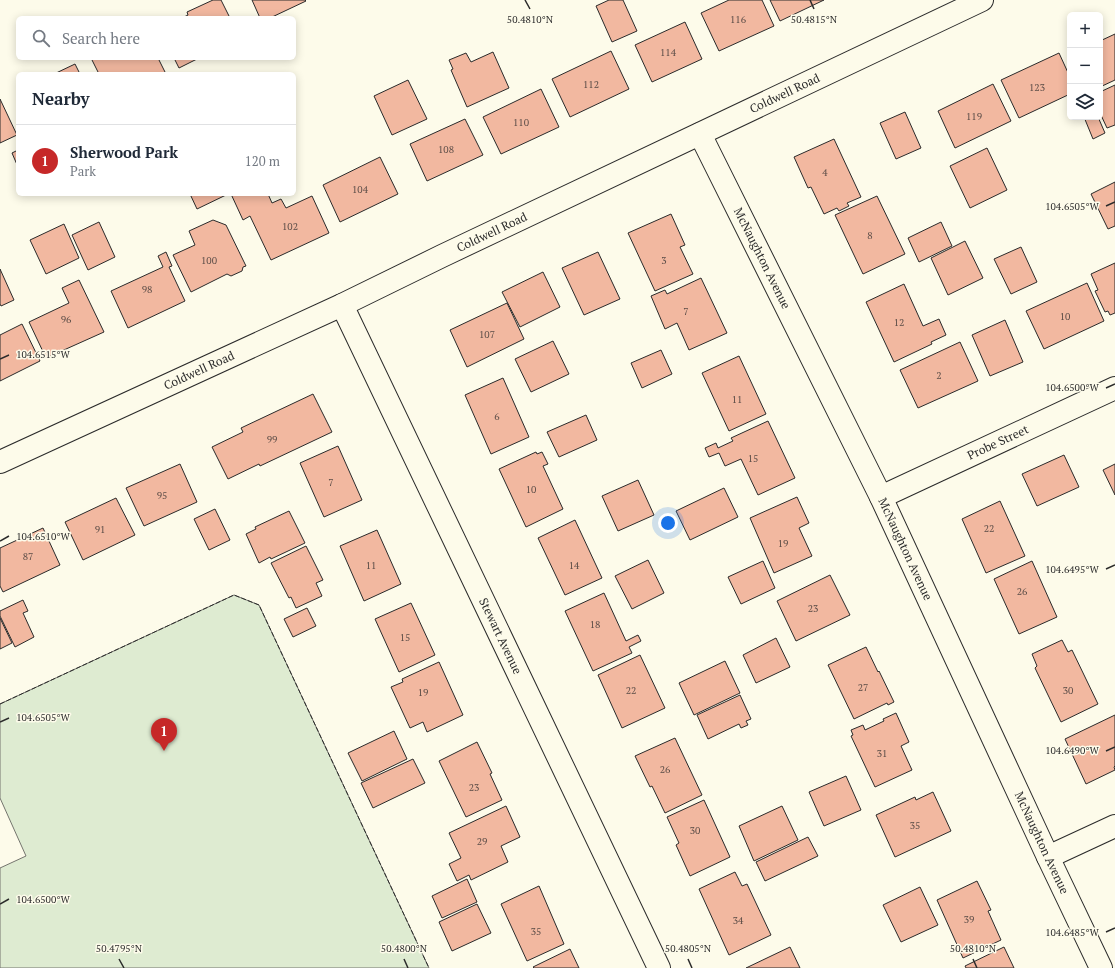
<!DOCTYPE html>
<meta charset="utf-8">
<style>
:root{--surface:#fff;--page:#f2f2f3;--text:#1f2937;--muted:#747a83;--line:#e0e1e3;--accent:#c62828}
body{margin:0;font-family:"PT Serif",serif;background:var(--page);color:var(--text)}
.controls{position:absolute;right:12px;top:12px;display:grid;overflow:hidden;border-radius:6px;box-shadow:0 2px 10px #0003}
.controls button{width:36px;height:36px;display:grid;place-items:center;padding:0;border:0;border-bottom:1px solid var(--line);background:var(--surface);color:var(--text);font:20px sans-serif}
.you{position:absolute;left:668px;top:523px;width:14px;height:14px;margin:-10px;border:3px solid #fff;border-radius:50%;background:#1a73e8;box-shadow:0 0 0 6px #1a73e833}
.badge{display:grid;place-items:center;width:26px;height:26px;border-radius:50%;background:var(--accent);color:#fff;font-size:13px;font-weight:700}
.pin{position:absolute;translate:-50% -33px;filter:drop-shadow(0 1px 2px #0008)}
.pin::after{content:'';position:absolute;top:21px;width:14px;height:12px;background:inherit;clip-path:polygon(0 0,100% 0,50% 100%)}
.list{margin:0;padding:0;list-style:none}
h2{display:flex;justify-content:space-between;align-items:center;height:52px;margin:0;padding:0 16px;font-size:17px}
h2 small{font-size:13px;font-weight:400;color:var(--muted)}
.list li{display:grid;grid-template-columns:26px 1fr auto;gap:12px;align-items:center;box-sizing:border-box;height:72px;padding:0 16px;border-top:1px solid var(--line)}
.list b{display:block;font-size:15px;white-space:nowrap}
.list p{margin:0;font-size:13px;white-space:nowrap;color:var(--muted)}
.list em{font-size:13px;font-style:normal;color:var(--muted)}
.icon{flex:none;width:22px;height:22px;fill:none;stroke:currentColor;stroke-width:2;stroke-linecap:round;stroke-linejoin:round}
.map{position:relative;flex:none;width:1115px;height:968px;overflow:hidden}
.search{position:absolute;background:var(--surface);box-shadow:0 2px 10px #0003;left:16px;top:16px;width:280px;height:44px;display:flex;align-items:center;gap:10px;box-sizing:border-box;padding:0 14px;border-radius:6px;color:var(--muted);font-size:15px}
.panel{position:absolute;background:var(--surface);box-shadow:0 2px 10px #0003;left:16px;top:72px;width:280px;height:124px;border-radius:6px}
.map>svg:first-child{display:block}
.green{fill:#deebd1;stroke:#74746e}
.building{fill:#f2b8a0;stroke:#2b2b2b}
.lines{fill:none;stroke-linecap:round;stroke-linejoin:round}
.minor-casing{stroke:#2b2b2b;stroke-width:24}
.minor{stroke:#fdfbea;stroke-width:22}
.fence{stroke:#2b2b2b;stroke-width:1;stroke-dasharray:5 2;stroke-linecap:butt}
.ticks{fill:none;stroke:#2b2b2b;stroke-width:1.5}
.labels{text-anchor:middle;stroke-width:3;stroke-linejoin:round;paint-order:stroke}
.number-label{font-size:10px;fill:#5d4e48}
.street-label{font-size:12px;fill:#2b2b2b;stroke:#fdfbea}
.ticks-label{font-size:10px;text-anchor:middle;fill:#2b2b2b;stroke:#fdfbea;stroke-width:3;stroke-linejoin:round;paint-order:stroke}
</style>
<div class="map">
<svg width="1115" height="968" viewBox="0 0 1115 968">
<rect width="100%" height="100%" fill="#fdfbea"/>
<polygon class="green" points="234,595 259,605 429,968 0,968 0,868 26,856 0,798 0,704"/>
<g class="building">
<polygon points="213,0 221,0 230,18 182,18 188,15 187,12"/>
<polygon points="252,0 305,0 306,1 270,18 260,18"/>
<polygon points="609,0 623,0 637,31 612,42 596,6"/>
<polygon points="729,0 762,0 774,26 719,51 701,13"/>
<polygon points="770,0 824,0 780,21"/>
<polygon points="685,22 702,59 652,82 635,45"/>
<polygon points="1115,34 1115,80 1100,87 1100,41"/>
<polygon points="611,51 629,89 570,117 552,79"/>
<polygon points="493,52 509,88 467,107 451,70 453,69 449,60 466,53 471,62"/>
<polygon points="1059,53 1070,77 1070,94 1019,118 1001,80"/>
<polygon points="91,58 158,58 166,74 99,74"/>
<polygon points="174,58 199,58 179,68"/>
<polygon points="75,64 80,74 54,74"/>
<polygon points="408,80 427,119 392,135 374,96"/>
<polygon points="993,84 1011,121 955,148 938,111"/>
<polygon points="1115,85 1115,125 1107,128 1100,113 1100,92"/>
<polygon points="541,89 559,127 501,154 483,117"/>
<polygon points="0,99 17,135 0,143"/>
<polygon points="905,112 921,148 896,159 880,123"/>
<polygon points="1084,117 1098,117 1105,133 1093,139"/>
<polygon points="465,119 483,155 427,181 410,144"/>
<polygon points="834,139 861,197 847,203 849,206 839,211 837,208 824,214 811,187 808,188 794,157"/>
<polygon points="987,148 1007,190 970,208 950,166"/>
<polygon points="18,150 18,167 12,153"/>
<polygon points="380,157 398,194 340,222 323,185"/>
<polygon points="1115,182 1115,226 1108,229 1091,194"/>
<polygon points="190,194 226,194 226,195 197,209"/>
<polygon points="231,194 268,194 272,203 281,199 286,208 312,196 329,233 271,260 250,216 243,220"/>
<polygon points="877,196 905,254 863,274 835,215"/>
<polygon points="671,214 685,245 680,247 693,274 655,291 628,233"/>
<polygon points="213,220 226,225 246,266 243,267 242,271 231,276 227,274 191,292 173,255 195,245 189,231"/>
<polygon points="99,222 115,257 88,270 72,235"/>
<polygon points="941,222 952,246 919,262 908,238"/>
<polygon points="64,224 79,258 46,274 30,240"/>
<polygon points="965,241 983,278 948,295 931,258"/>
<polygon points="1021,247 1037,282 1011,294 994,259"/>
<polygon points="166,252 172,266 169,267 185,301 128,328 111,291 163,267 158,256"/>
<polygon points="598,252 620,299 584,315 562,268"/>
<polygon points="1115,263 1115,313 1110,315 1108,311 1105,312 1095,291 1098,290 1091,274"/>
<polygon points="0,269 14,300 1,306 0,304"/>
<polygon points="543,272 560,307 520,327 502,292"/>
<polygon points="701,278 727,333 689,350 677,323 665,329 651,296 665,290 667,294"/>
<polygon points="79,280 104,332 46,358 29,322 69,303 62,288"/>
<polygon points="1087,283 1104,321 1044,349 1026,311"/>
<polygon points="904,284 923,326 939,319 946,335 931,342 932,344 894,362 866,302"/>
<polygon points="507,303 524,339 467,367 450,330"/>
<polygon points="1005,320 1023,362 990,376 972,335"/>
<polygon points="22,324 40,361 0,381 0,335"/>
<polygon points="553,341 569,374 531,392 515,359"/>
<polygon points="960,342 978,381 918,408 900,370"/>
<polygon points="661,350 672,374 642,388 631,363"/>
<polygon points="739,356 766,414 729,431 702,373"/>
<polygon points="503,378 529,437 491,454 465,395"/>
<polygon points="313,394 332,432 260,466 259,464 228,479 212,447 243,432 241,428"/>
<polygon points="586,415 597,440 559,457 547,432"/>
<polygon points="768,421 795,478 758,495 741,459 725,466 719,453 709,457 705,448 716,443 718,448 733,441 731,438"/>
<polygon points="338,446 362,500 324,517 300,463"/>
<polygon points="536,452 537,454 542,452 548,464 543,466 563,509 526,527 499,469"/>
<polygon points="1064,455 1079,487 1037,506 1022,474"/>
<polygon points="180,464 197,502 144,526 126,488"/>
<polygon points="1115,464 1115,495 1103,470"/>
<polygon points="638,480 654,515 618,531 602,496"/>
<polygon points="724,488 738,517 690,540 676,511"/>
<polygon points="797,497 809,523 799,528 812,556 774,573 750,518"/>
<polygon points="116,498 135,535 83,560 65,522"/>
<polygon points="1000,501 1025,556 986,573 962,519"/>
<polygon points="215,509 230,540 209,550 194,519"/>
<polygon points="289,511 305,543 271,559 270,557 259,563 246,534 256,529 255,527"/>
<polygon points="575,520 602,578 565,595 538,538"/>
<polygon points="43,528 60,565 3,592 0,586 0,548"/>
<polygon points="377,530 401,584 364,601 340,546"/>
<polygon points="306,546 323,580 316,583 322,596 296,608 291,597 289,598 271,563"/>
<polygon points="648,560 664,593 632,609 615,576"/>
<polygon points="763,561 775,588 741,604 728,577"/>
<polygon points="1032,561 1057,617 1019,634 994,579"/>
<polygon points="830,575 850,615 796,641 777,601"/>
<polygon points="604,593 626,641 638,635 641,641 629,647 632,653 593,671 565,611"/>
<polygon points="23,600 28,611 23,613 34,637 15,647 0,616 0,611"/>
<polygon points="411,603 435,655 399,672 375,619"/>
<polygon points="307,608 316,626 293,637 284,619"/>
<polygon points="0,618 12,643 0,649"/>
<polygon points="776,638 790,667 756,683 743,655"/>
<polygon points="1062,640 1068,652 1072,650 1098,704 1061,722 1035,668 1037,666 1032,654"/>
<polygon points="866,647 878,672 879,671 894,702 888,705 887,703 854,719 828,665"/>
<polygon points="640,655 665,708 622,728 598,675"/>
<polygon points="725,661 740,693 694,715 679,683"/>
<polygon points="439,662 463,715 427,732 423,722 410,728 391,687 403,682 402,679"/>
<polygon points="740,695 751,719 746,721 748,725 741,728 739,724 708,739 697,715"/>
<polygon points="896,713 909,742 901,746 912,770 875,787 851,736 853,735 851,730 863,725 865,730 884,721 883,719"/>
<polygon points="1115,715 1115,766 1114,767 1115,770 1086,784 1065,739"/>
<polygon points="394,731 407,759 362,781 348,753"/>
<polygon points="675,738 702,795 665,813 652,786 650,787 635,756"/>
<polygon points="477,742 492,773 490,774 502,800 466,817 439,761"/>
<polygon points="413,759 425,783 373,808 361,783"/>
<polygon points="846,776 861,810 824,826 809,792"/>
<polygon points="933,792 951,831 895,857 876,815 915,797 916,800"/>
<polygon points="704,800 730,857 690,876 676,845 679,843 667,817"/>
<polygon points="506,806 520,837 501,846 508,862 471,880 469,875 457,881 449,864 461,858 449,833"/>
<polygon points="782,806 798,840 754,861 739,826"/>
<polygon points="808,837 818,856 765,881 756,862"/>
<polygon points="735,872 742,886 747,884 771,935 729,955 699,889"/>
<polygon points="467,879 477,902 442,918 432,896"/>
<polygon points="977,881 991,910 988,911 1001,940 963,958 937,900"/>
<polygon points="539,886 564,944 527,961 501,904"/>
<polygon points="920,887 938,925 901,942 883,905"/>
<polygon points="477,904 491,933 452,951 439,922"/>
<polygon points="790,947 800,968 746,968"/>
<polygon points="1004,947 1014,968 966,968 965,966"/>
<polygon points="570,949 579,968 534,968 533,967"/>
</g>
<g class="lines">
<g class="minor-casing">
<g id="minor">
<path id="s1" d="M700,134l181,363 167,360 53,111"/>
<path id="s2" d="M342,305l317,663"/>
<path id="s3" d="M0,462l342,-157 100,-49 540,-256"/>
<path id="s4" d="M881,497l234,-109"/>
<polyline points="1048,857 1115,826"/>
</g>
</g>
<use href="#minor" class="minor"/>
<polyline class="fence" points="0,704 234,595 259,605 429,968"/>
</g>
<path class="ticks" d="M525,0l5,9M810,0l4,9M1106,206l9,-4M0,359l9,-4M1106,388l9,-4M0,541l9,-5M1106,569l9,-4M0,722l9,-4M1106,751l9,-4M0,904l9,-5M1106,932l9,-4M119,959l5,9M404,959l4,9M688,959l4,9M973,959l4,9"/>
<g class="labels">
<g class="number-label">
<text x="738" y="23">116</text>
<text x="668" y="56">114</text>
<text x="591" y="88">112</text>
<text x="1037" y="91">123</text>
<text x="974" y="120">119</text>
<text x="521" y="126">110</text>
<text x="446" y="153">108</text>
<text x="825" y="176">4</text>
<text x="360" y="193">104</text>
<text x="290" y="230">102</text>
<text x="870" y="239">8</text>
<text x="209" y="264">100</text>
<text x="664" y="264">3</text>
<text x="147" y="293">98</text>
<text x="686" y="315">7</text>
<text x="1065" y="320">10</text>
<text x="66" y="323">96</text>
<text x="899" y="326">12</text>
<text x="487" y="338">107</text>
<text x="939" y="379">2</text>
<text x="737" y="403">11</text>
<text x="497" y="420">6</text>
<text x="272" y="443">99</text>
<text x="753" y="462">15</text>
<text x="331" y="486">7</text>
<text x="531" y="493">10</text>
<text x="162" y="499">95</text>
<text x="989" y="532">22</text>
<text x="100" y="533">91</text>
<text x="783" y="547">19</text>
<text x="28" y="560">87</text>
<text x="371" y="569">11</text>
<text x="574" y="569">14</text>
<text x="1022" y="595">26</text>
<text x="813" y="612">23</text>
<text x="595" y="628">18</text>
<text x="405" y="641">15</text>
<text x="863" y="691">27</text>
<text x="631" y="694">22</text>
<text x="1068" y="694">30</text>
<text x="423" y="696">19</text>
<text x="882" y="757">31</text>
<text x="665" y="773">26</text>
<text x="474" y="791">23</text>
<text x="915" y="829">35</text>
<text x="695" y="834">30</text>
<text x="482" y="845">29</text>
<text x="969" y="923">39</text>
<text x="738" y="924">34</text>
<text x="536" y="935">35</text>
</g>
<g class="street-label">
<text dy="4" stroke="none"><textPath href="#s3" startOffset="867">Coldwell Road</textPath></text>
<text dy="4" stroke="none"><textPath href="#s3" startOffset="543">Coldwell Road</textPath></text>
<text dy="4" stroke="none"><textPath href="#s1" startOffset="139">McNaughton Avenue</textPath></text>
<text dy="4" stroke="none"><textPath href="#s3" startOffset="219">Coldwell Road</textPath></text>
<text dy="4" stroke="none"><textPath href="#s4" startOffset="129">Probe Street</textPath></text>
<text dy="4" stroke="none"><textPath href="#s1" startOffset="463">McNaughton Avenue</textPath></text>
<text dy="4" stroke="none"><textPath href="#s2" startOffset="367">Stewart Avenue</textPath></text>
<text dy="4" stroke="none"><textPath href="#s1" startOffset="787">McNaughton Avenue</textPath></text>
</g>
</g>
<g class="ticks-label">
<text x="530" y="23">50.4810°N</text>
<text x="814" y="23">50.4815°N</text>
<text x="1072" y="210">104.6505°W</text>
<text x="43" y="358">104.6515°W</text>
<text x="1072" y="391">104.6500°W</text>
<text x="43" y="540">104.6510°W</text>
<text x="1072" y="573">104.6495°W</text>
<text x="43" y="721">104.6505°W</text>
<text x="1072" y="754">104.6490°W</text>
<text x="43" y="903">104.6500°W</text>
<text x="1072" y="936">104.6485°W</text>
<text x="688" y="952">50.4805°N</text>
<text x="973" y="952">50.4810°N</text>
<text x="119" y="952">50.4795°N</text>
<text x="404" y="952">50.4800°N</text>
</g>
</svg>
<div class="controls">
<button>+</button>
<button>−</button>
<button><svg class="icon" aria-label="layers" viewBox="0 0 24 24"><path d="M12 4l9 5-9 5-9-5zM3 14l9 5 9-5"/></svg></button>
</div>
<div class="you"></div>
<div class="pin badge" style="left:164px;top:751px">1</div>
<div class="search"><svg class="icon" aria-label="search" viewBox="0 0 24 24"><circle cx="10" cy="10" r="6"/><path d="M15 15l6 6"/></svg>Search here</div>
<section class="panel">
<h2>Nearby<small></small></h2>
<ul class="list">
<li><span class="badge">1</span><div><b>Sherwood Park</b><p>Park</p></div><em>120 m</em></li>
</ul>
</section>
</div>
